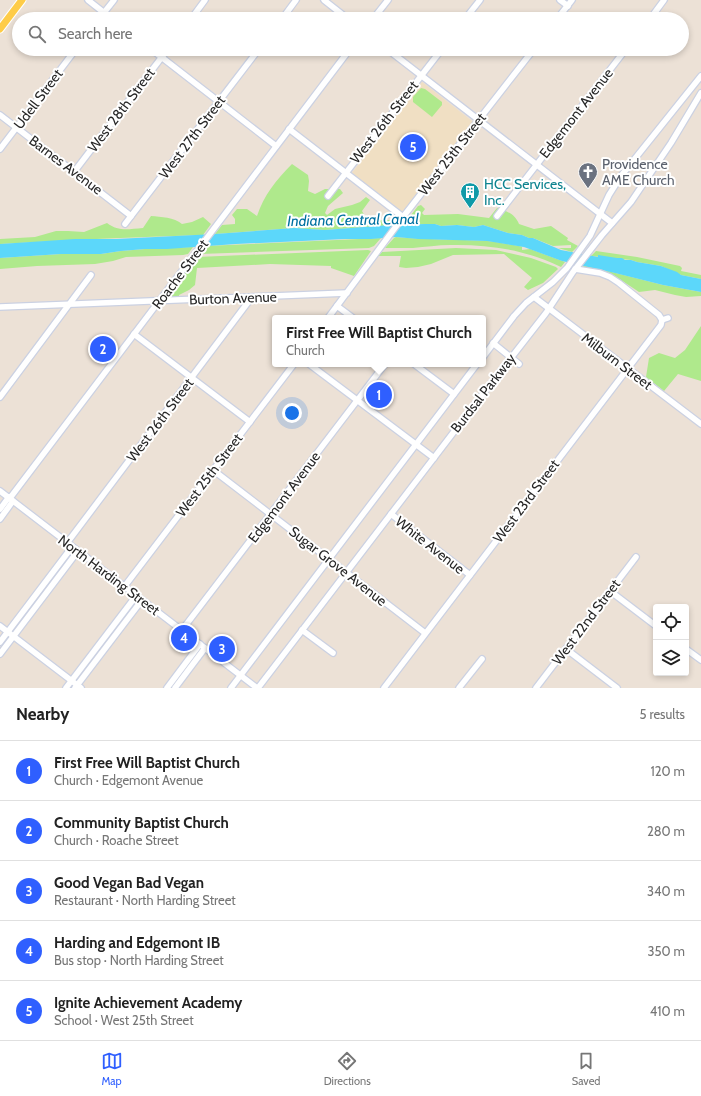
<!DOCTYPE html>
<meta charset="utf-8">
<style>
:root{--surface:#fff;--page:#f2f2f2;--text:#222;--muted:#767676;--line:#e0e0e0;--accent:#2f5fff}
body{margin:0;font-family:Cabin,sans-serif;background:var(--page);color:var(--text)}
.controls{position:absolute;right:12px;bottom:12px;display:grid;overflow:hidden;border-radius:4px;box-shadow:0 2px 6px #0003}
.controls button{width:36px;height:36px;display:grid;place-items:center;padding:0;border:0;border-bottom:1px solid var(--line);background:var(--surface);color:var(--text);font:20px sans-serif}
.you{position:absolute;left:292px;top:413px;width:14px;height:14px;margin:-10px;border:3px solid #fff;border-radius:50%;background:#1a73e8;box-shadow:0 0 0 6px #1a73e833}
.badge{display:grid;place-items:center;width:26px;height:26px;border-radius:50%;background:var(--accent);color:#fff;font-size:13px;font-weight:700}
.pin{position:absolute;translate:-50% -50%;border:2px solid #fff;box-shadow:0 1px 4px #0006}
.popup{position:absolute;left:272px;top:315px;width:214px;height:52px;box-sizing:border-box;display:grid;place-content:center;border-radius:4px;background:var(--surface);filter:drop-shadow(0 1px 3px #0005);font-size:13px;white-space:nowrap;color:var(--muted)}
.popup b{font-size:15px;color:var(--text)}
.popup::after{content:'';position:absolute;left:50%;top:100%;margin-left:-8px;border:8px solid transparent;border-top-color:var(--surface)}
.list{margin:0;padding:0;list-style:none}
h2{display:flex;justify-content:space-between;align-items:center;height:52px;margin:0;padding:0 16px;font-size:17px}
h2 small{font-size:13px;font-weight:400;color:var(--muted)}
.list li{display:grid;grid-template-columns:26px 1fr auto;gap:12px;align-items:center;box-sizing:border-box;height:60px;padding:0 16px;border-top:1px solid var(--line)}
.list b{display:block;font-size:15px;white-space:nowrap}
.list p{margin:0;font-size:13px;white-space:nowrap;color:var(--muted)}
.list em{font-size:13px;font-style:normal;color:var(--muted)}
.icon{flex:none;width:22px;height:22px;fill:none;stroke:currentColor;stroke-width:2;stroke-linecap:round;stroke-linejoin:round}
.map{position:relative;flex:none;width:701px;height:688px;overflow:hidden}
.search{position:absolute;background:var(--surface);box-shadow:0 2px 6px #0003;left:12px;right:12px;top:12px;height:44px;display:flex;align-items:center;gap:10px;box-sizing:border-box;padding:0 14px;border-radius:22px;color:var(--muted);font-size:15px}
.sheet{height:352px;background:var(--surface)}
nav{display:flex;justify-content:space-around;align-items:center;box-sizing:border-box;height:56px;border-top:1px solid var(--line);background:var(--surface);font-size:11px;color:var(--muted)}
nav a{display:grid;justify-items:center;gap:2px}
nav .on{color:var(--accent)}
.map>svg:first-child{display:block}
.education{fill:#f0dfc3}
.green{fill:#afe98c}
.water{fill:#5cd7fa}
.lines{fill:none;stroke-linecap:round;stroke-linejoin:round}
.minor-casing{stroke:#cbd1e2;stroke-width:8}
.major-casing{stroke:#fff;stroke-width:9}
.minor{stroke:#fff;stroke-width:5.5}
.major{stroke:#fecc48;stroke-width:7}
.labels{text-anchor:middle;stroke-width:4;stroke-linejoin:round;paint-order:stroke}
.street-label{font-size:14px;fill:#272727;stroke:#fff}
.worship-label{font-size:14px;fill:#5b616d;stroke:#fff;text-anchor:start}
.culture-label{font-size:14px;fill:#0d838f;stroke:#fff;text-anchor:start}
.water-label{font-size:15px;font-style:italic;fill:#0070a1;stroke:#fff}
</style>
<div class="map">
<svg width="701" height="688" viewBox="0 0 701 688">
<rect width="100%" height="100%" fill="#ece1d6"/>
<polygon class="education" points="422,82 473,122 403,212 352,173"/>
<g class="green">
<polygon points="421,88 425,89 442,102 442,105 432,117 413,102 413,97"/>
<path d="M292,164l16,11 1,6 -1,10 7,3 10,-5h15l3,4 -15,13 -3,7 2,2 8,-6 17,-4 8,-3 6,-5 4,3 -8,11 5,9h23l2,5 -67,5 -31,-2 -79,6 7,-9 13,-1v-5l-3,-4 5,-6h10l10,7c7,-21 19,-36 35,-52z"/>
<path d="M421,205l4,4 -3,4 2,2 34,-1 31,4 8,-10c10,3 18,6 22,16l15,5 17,-3 17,12 -1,2 11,6 -6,6 -14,-4h13v-3l-18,1 -20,-8h-4l-7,-3 -14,-2 -25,-8 -9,2 -17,-2 -16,1 -6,-2h-31l14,-18z"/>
<path d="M151,216c10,1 23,1 31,8l10,-2 11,-5 8,7 -8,11c-68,2 -135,5 -203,9v-5l35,-2 21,-6h12l16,1 23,-9c12,9 21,6 36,5z"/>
<path d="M396,237c30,3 61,2 91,4 12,1 25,4 37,6h-2v3l8,-1 35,13 -4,5c-34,-17 -73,-23 -111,-22 -12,0 -25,2 -37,3 -9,0 -18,0 -28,0l9,-10z"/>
<polygon points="381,238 374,246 369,248 200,254 206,246"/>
<polygon points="193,247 188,254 183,255 126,257 113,261 95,264 37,266 0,269 0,258 61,254 101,254 121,251 145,249"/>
<polygon points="456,248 496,250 531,258 556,267 558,269 543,283 528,290 524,287 532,278 504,254 453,255 431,264 418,267 406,268 399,267 401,256 378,256 382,252"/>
<polygon points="368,250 371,251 354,276 331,268 331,266 270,264 197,268 195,285 189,290 179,295 179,298 171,298 168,296 197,257"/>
<polygon points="596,251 637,257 680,266 682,268 681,271 701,275 701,279 681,275 661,266 637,262 631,260 591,256"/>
<polygon points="584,265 663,285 701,292 701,296 686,297 675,295 655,290 639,292 615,276 606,273 582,269"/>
<polygon points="701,326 701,381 678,374 664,391 646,377 649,358 659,353 675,358 685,350"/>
</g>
<polygon class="water" points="425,224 435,224 441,226 457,225 474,227 483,225 508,233 522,235 529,238 533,238 561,250 598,257 598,255 617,258 622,258 625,260 631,260 637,262 661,266 677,272 681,275 701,279 701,292 663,285 615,273 562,261 524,247 487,241 418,239 396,237 371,239 345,239 236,244 167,249 145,249 121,251 101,254 61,254 0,258 0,244 75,239 116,239 215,234 294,228 325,230 390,225"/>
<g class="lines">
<g class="minor-casing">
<g id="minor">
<polyline points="88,0 112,19"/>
<polyline points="324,0 348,19"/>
<polyline points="560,0 568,6"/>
<polyline points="99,19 114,0"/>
<polyline points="191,19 205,0"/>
<polyline points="282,19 296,0"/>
<polyline points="373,19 388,0"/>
<polyline points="465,19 480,0"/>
<polyline points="557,19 572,0"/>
<polyline points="650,19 664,0"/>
<polyline points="151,49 276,146"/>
<polyline points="387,49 612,223"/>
<polyline points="0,115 131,216"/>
<polyline points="289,129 403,217"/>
<polyline points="0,149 76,49"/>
<polyline points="74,172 168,49"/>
<polyline points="328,196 442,49"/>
<polyline points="497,216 626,49"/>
<polyline points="125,224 259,49"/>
<polyline points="575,269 600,273 610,277 619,283 659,315 662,320"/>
<polyline points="534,297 701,424"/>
<polyline points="337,306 353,318"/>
<polyline points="0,307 347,293"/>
<polyline points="328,318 403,217 534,49"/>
<polyline points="134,334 250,422"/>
<polyline points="493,343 519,364"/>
<polyline points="483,357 514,316 526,303 553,282 567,268 590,236 609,195 621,176 701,76"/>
<polyline points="309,364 434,458"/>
<polyline points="414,364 454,394"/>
<polyline points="0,397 91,275"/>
<polyline points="213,470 425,633"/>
<polyline points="0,491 257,688"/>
<polyline points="10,498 350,49"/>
<polyline points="0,509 9,497"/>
<polyline points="391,514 470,575"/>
<polyline points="0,519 13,501"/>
<polyline points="67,543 252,297"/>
<polyline points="124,587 294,364"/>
<polyline points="610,591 656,626"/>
<polyline points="0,626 81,688"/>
<polyline points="182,630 385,364"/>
<polyline points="302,630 333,653"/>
<polyline points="0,642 72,547"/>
<polyline points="566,649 617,688"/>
<polyline points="686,649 701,660"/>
<polyline points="0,654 78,551"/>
<polyline points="66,688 136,596"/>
<polyline points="75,688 142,600"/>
<polyline points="167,688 200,644"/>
<polyline points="175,688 205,648"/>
<polyline points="231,688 477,364"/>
<polyline points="258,688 482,395 546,313 573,272 602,235 631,202 671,143 701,93"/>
<polyline points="384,688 661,325 662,320 668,318"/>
<polyline points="459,688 482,659"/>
<polyline points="536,688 636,557"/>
</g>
</g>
<g class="major-casing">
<polyline id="major" points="0,29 22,0"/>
</g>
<use href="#minor" class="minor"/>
<use href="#major" class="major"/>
</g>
<defs>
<g id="church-pin" transform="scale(1)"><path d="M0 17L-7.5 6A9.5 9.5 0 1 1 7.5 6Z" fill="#6b7280" stroke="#fff"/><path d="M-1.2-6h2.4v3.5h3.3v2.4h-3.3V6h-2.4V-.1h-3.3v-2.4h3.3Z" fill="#fff"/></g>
<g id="building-pin" transform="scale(1)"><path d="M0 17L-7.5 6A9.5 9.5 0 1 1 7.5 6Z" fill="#0f9aa8" stroke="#fff"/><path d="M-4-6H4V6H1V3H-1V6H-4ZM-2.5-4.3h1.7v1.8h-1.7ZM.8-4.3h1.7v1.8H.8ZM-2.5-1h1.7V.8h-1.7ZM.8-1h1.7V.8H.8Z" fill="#fff"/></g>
</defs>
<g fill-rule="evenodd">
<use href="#church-pin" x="588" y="172"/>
<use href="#building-pin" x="470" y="192"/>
</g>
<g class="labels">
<g class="street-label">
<text transform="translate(38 99) rotate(-53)" y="5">Udell Street</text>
<text transform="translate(121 110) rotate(-53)" y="5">West 28th Street</text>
<text transform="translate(576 113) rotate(-52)" y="5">Edgemont Avenue</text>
<text transform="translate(384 122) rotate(-52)" y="5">West 26th Street</text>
<text transform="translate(192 137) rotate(-53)" y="5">West 27th Street</text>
<text transform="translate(452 154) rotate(-52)" y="5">West 25th Street</text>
<text transform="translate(66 165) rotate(37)" y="5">Barnes Avenue</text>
<text transform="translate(180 274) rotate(-53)" y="5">Roache Street</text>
<text transform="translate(233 298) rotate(-2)" y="5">Burton Avenue</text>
<text transform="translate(617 361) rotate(37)" y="5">Milburn Street</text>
<text transform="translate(483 393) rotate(-52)" y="5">Burdsal Parkway</text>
<text transform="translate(160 420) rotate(-53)" y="5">West 26th Street</text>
<text transform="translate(209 475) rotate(-53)" y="5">West 25th Street</text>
<text transform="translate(284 497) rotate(-53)" y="5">Edgemont Avenue</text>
<text transform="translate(526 501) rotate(-53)" y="5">West 23rd Street</text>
<text transform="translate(430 545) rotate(38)" y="5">White Avenue</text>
<text transform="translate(338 566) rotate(38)" y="5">Sugar Grove Avenue</text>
<text transform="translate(109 575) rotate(37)" y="5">North Harding Street</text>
<text transform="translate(586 622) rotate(-53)" y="5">West 22nd Street</text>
</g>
<g class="worship-label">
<text x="602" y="169">Providence<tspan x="602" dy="16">AME Church</tspan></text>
</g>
<g class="culture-label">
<text x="484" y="189">HCC Services,<tspan x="484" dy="16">Inc.</tspan></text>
</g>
<g class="water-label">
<text transform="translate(353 220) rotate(-1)" y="5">Indiana Central Canal</text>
</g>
</g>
</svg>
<div class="controls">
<button><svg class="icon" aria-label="locate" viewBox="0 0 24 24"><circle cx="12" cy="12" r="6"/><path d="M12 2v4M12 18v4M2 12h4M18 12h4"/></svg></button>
<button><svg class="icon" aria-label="layers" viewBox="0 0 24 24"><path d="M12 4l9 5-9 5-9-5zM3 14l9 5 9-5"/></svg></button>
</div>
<div class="you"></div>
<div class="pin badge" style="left:379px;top:395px">1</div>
<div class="popup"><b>First Free Will Baptist Church</b>Church</div>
<div class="pin badge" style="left:103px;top:349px">2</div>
<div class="pin badge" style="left:222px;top:649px">3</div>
<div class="pin badge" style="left:184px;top:638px">4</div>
<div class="pin badge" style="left:413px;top:147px">5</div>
<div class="search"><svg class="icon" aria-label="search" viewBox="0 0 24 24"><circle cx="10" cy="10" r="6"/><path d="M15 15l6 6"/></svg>Search here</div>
</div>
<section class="sheet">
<h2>Nearby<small>5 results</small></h2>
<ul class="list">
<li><span class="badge">1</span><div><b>First Free Will Baptist Church</b><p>Church · Edgemont Avenue</p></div><em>120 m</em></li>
<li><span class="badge">2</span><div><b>Community Baptist Church</b><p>Church · Roache Street</p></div><em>280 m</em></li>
<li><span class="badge">3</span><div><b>Good Vegan Bad Vegan</b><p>Restaurant · North Harding Street</p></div><em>340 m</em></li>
<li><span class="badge">4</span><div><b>Harding and Edgemont IB</b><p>Bus stop · North Harding Street</p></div><em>350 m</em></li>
<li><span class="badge">5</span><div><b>Ignite Achievement Academy</b><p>School · West 25th Street</p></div><em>410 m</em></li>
</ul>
</section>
<nav>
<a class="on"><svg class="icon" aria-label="map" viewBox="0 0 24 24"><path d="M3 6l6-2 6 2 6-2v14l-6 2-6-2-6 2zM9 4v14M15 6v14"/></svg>Map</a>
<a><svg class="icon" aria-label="directions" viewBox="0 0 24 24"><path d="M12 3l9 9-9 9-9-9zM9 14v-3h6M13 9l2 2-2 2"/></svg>Directions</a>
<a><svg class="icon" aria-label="saved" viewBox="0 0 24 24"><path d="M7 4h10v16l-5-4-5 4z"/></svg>Saved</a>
</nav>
